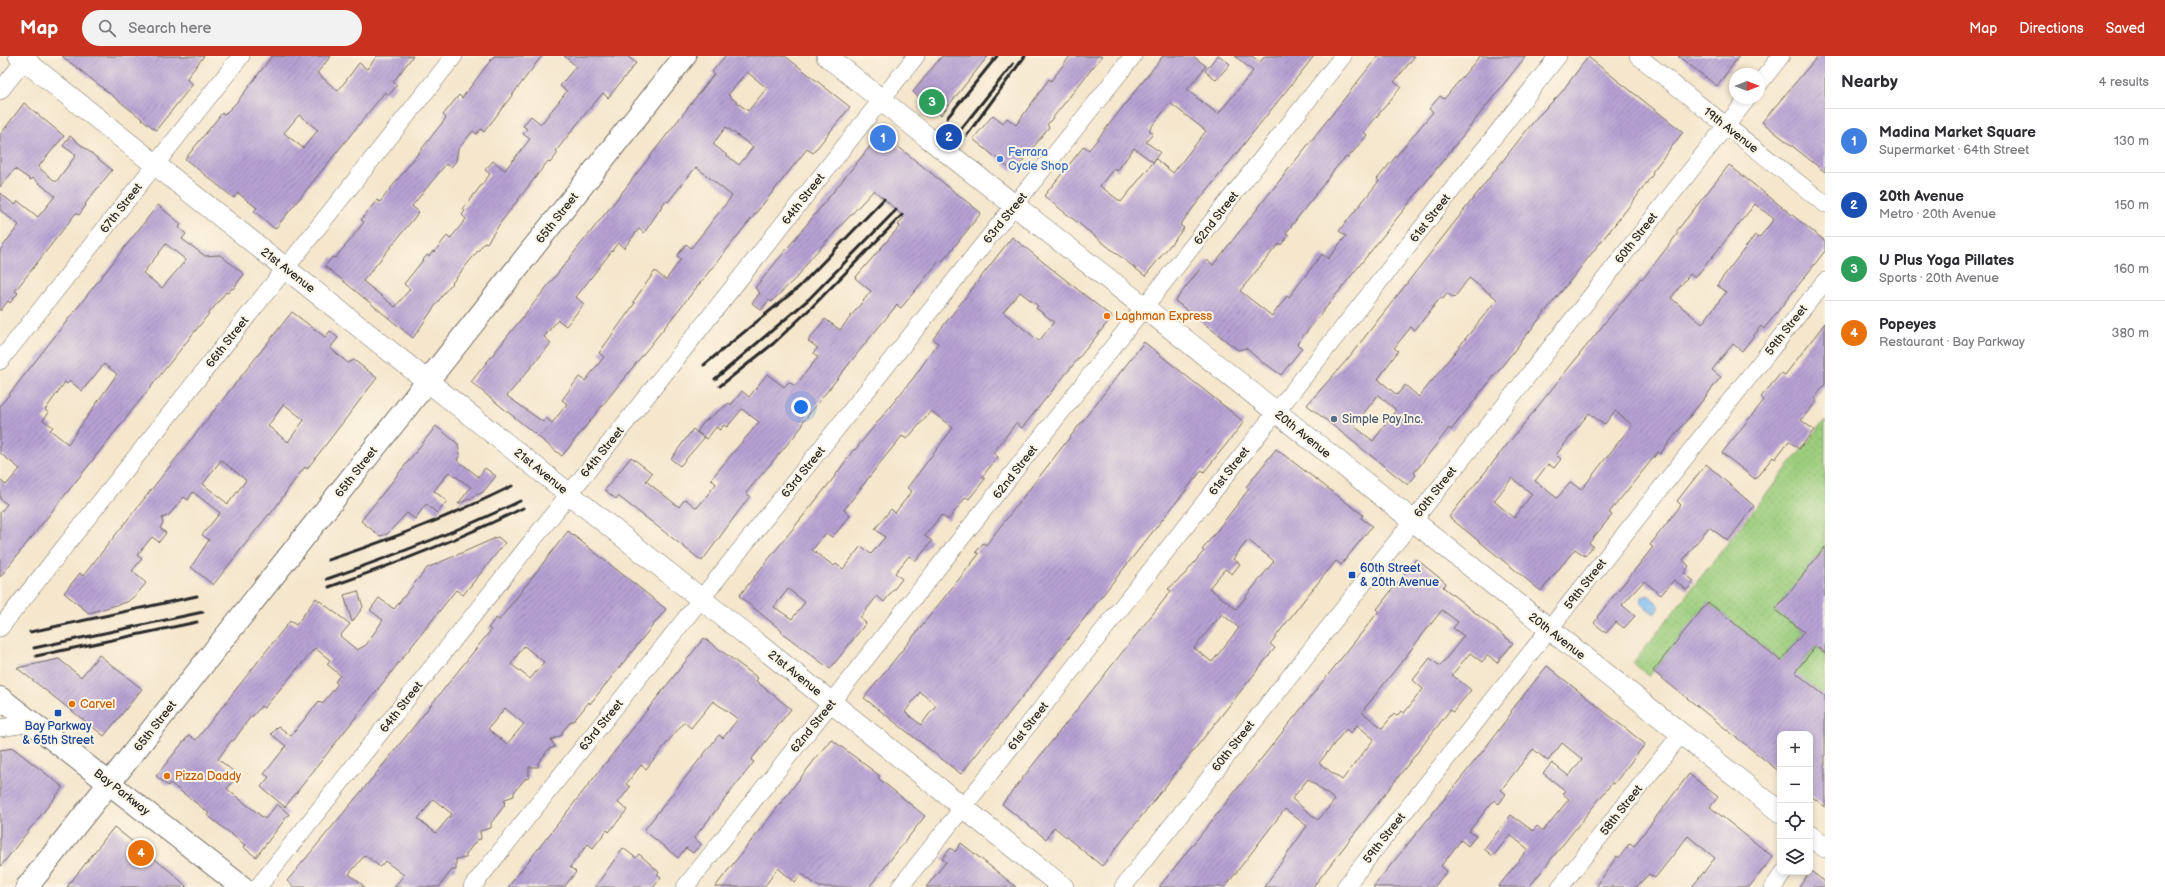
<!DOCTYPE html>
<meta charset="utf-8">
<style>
:root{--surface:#fff;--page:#f2f2f3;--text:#2b2b33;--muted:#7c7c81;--line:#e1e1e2;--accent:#c8321e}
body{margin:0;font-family:"Balsamiq Sans",sans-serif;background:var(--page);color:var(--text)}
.controls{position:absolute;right:12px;bottom:12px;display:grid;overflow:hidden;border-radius:8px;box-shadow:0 2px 6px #0003}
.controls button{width:36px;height:36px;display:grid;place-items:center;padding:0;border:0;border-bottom:1px solid var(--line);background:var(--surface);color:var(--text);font:20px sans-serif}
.compass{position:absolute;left:1729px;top:12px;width:36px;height:36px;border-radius:50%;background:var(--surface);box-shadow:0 2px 6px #0003;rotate:90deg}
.you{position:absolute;left:801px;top:351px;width:14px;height:14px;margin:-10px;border:3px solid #fff;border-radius:50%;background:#1a73e8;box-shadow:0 0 0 6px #1a73e833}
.badge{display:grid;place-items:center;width:26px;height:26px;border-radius:50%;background:var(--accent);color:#fff;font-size:13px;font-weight:700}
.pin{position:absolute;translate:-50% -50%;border:2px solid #fff;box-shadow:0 1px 4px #0006}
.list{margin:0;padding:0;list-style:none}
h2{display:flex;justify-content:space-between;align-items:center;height:52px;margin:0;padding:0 16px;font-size:17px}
h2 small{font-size:13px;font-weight:400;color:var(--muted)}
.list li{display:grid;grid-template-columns:26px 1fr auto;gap:12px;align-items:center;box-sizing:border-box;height:64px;padding:0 16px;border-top:1px solid var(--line)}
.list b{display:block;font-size:15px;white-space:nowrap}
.list p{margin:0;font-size:13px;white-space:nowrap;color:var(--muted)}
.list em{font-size:13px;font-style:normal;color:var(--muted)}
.icon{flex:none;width:22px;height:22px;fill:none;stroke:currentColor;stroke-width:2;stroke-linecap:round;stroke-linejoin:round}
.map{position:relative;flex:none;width:1825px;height:831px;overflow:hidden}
header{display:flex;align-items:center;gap:24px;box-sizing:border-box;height:56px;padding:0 20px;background:var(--accent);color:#fff}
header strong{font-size:19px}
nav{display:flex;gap:22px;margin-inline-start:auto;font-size:14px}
.search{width:280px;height:36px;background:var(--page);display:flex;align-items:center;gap:10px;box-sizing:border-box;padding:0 14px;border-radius:22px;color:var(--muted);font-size:15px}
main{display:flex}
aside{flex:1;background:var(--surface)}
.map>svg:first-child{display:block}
.grass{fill:url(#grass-dots);stroke:#647c54}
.water{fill:#7cbdf1;stroke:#54748e}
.building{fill:url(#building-hatch);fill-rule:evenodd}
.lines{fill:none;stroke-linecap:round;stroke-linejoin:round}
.minor-casing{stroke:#726c63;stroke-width:18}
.tertiary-casing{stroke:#726c63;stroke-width:22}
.secondary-casing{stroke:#726c63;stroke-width:24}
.primary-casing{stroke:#726c63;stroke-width:24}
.minor{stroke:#fff;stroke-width:17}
.tertiary{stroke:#fff;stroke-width:21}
.secondary{stroke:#fff;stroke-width:22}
.primary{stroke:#fff;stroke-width:22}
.rail{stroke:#2b2b2b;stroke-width:3}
.tertiary-bridge-casing{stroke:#726c63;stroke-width:22;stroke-linecap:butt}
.tertiary-bridge{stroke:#fff;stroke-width:21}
.shop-dot{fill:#3f7fe0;stroke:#fcf5e5;stroke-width:1.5}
.food-dot{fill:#e8710a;stroke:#fcf5e5;stroke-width:1.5}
.service-dot{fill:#5c6f8a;stroke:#fcf5e5;stroke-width:1.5}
.transit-dot{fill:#1a4fb4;stroke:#fcf5e5;stroke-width:1.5}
.labels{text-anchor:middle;stroke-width:4;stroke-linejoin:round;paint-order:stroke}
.street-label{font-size:12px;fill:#2b2b2b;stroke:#fcf5e5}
.shop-label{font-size:12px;fill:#366cbe;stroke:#fcf5e5;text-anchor:start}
.food-label{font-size:12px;fill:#c56008;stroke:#fcf5e5;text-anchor:start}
.service-label{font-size:12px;fill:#4e5e75;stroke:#fcf5e5;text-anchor:start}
.transit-label{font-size:12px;fill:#164399;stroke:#fcf5e5;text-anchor:start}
</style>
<header>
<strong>Map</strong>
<div class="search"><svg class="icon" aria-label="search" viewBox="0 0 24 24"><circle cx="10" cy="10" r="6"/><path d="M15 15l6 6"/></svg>Search here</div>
<nav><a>Map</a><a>Directions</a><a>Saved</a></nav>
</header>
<main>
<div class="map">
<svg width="1825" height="831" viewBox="0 0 1825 831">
<defs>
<pattern id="grass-dots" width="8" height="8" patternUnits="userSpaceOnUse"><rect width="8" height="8" fill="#9cce7e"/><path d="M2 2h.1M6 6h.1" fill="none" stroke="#87b16d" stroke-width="1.8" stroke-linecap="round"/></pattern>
<pattern id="building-hatch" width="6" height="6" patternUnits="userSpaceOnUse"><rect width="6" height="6" fill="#b7a2d4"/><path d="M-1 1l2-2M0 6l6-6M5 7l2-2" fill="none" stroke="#9584ac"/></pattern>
</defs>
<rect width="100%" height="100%" fill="#fcf5e5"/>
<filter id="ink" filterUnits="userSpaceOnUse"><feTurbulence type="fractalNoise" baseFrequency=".025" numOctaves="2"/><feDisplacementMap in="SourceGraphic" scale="8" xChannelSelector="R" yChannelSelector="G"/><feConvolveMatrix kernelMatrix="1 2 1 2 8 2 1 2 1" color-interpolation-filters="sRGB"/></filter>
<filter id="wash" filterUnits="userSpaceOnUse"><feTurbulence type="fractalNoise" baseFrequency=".012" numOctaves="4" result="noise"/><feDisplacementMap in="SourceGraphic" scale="16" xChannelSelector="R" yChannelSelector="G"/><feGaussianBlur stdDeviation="0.9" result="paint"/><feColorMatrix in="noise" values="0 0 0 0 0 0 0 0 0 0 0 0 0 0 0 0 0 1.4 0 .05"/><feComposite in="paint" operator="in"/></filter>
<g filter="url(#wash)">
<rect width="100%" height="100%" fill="#f5e6cc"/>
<g class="grass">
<polygon points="1825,364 1825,491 1775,554 1804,576 1781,605 1708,546 1649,620 1633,607"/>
<polygon points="1816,590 1825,597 1825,635 1822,638 1784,630"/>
</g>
<polygon class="water" points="1648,539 1659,549 1659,553 1656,557 1653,557 1641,548 1642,541"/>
<g id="blocks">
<g class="building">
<polygon points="62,0 204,0 186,23 193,28 156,74"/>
<path d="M272,0h59l-14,17 21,18 21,-28 8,6 10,-13h36l-20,26 4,3 -8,10 -4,-3 -110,137 -21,-18 3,-3 -19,-15 -4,5 -49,-39 37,-46 2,2 13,-13zM299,59l19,15 -15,18 -19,-15z"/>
<polygon points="494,0 542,0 484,76 481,73 477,78 473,75 458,93 456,105 451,111 446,108 412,150 419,156 363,225 395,251 410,233 404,228 427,199 429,200 433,195 434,196 447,180 450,183 466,163 462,159 465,155 463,153 490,118 485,114 493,105 505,114 530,83 523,78 527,73 523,70 531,60 541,68 567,35 560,30 576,10 564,0 627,0 636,7 608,42 603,37 586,57 556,95 558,97 550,107 548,105 501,166 487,187 485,186 444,237 413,282 325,210 332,201 335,202 350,184 364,166 361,164 377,144 380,146 446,62 443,59 459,39 462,42"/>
<path d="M725,0h60l65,51 -37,46 -6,-4 -245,307 -91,-74 153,-192 90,-116 -2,-2zM747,16l20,16 -19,23 -20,-16zM726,71l27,20 -14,18 -26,-21zM696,111l36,29 -41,52 -5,-4 -9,12 4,3 -15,21 -11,-9 -22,31 2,1 -36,50 5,4 -19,24 -6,-4 -17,23 5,4 -15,19 -6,-5 -3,4 -36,-26 44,-53 -7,-6 7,-9 7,-8 8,6 18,-22 -8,-7 42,-54 6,5 15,-19 5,4 22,-33 2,2z"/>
<polygon points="942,0 988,0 941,59 913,36"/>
<polygon points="1070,0 1102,0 1047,69 1049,71 1014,116 973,83 993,59 1003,67 1007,62 1016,69 1049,23 1051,25"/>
<path d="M1163,0h30l13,10 -19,24 31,24 35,-43 -18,-15h17l8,6 5,-6h49l-121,152 -13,17 4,3 -39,48 -101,-80 40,-50 5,4zM1170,47l36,28 -33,42 -17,-14 -35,43 -21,-16 14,-18 3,3 17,-23 19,14 7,-10 -14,-10 7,-8 -4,-4z"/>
<polygon points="1217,0 1220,0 1230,8 1216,24 1205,15"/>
<polygon points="1378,0 1415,0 1394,26 1401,31 1364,76 1367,79 1348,102 1346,101 1338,109 1286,177 1289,179 1281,189 1280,188 1276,191 1240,235 1272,260 1287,240 1289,241 1322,198 1328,203 1346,180 1339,175 1379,125 1377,123 1433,56 1429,53 1440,40 1444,43 1480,0 1526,0 1297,288 1302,292 1281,319 1266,308 1264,308 1246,292 1238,294 1175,245 1207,204 1213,209"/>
<polygon points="1678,0 1739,0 1717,30"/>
<polygon points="1818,0 1825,0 1825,116 1762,66"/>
<path d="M1588,1l95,75 -31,40 1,2 -18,25 -184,231 -2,-2 -35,45 2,2 -8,10 -101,-80 39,-44 191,-244 23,-23zM1469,222l28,21 -78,98 -14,-12 -8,10 -19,-16 20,-28 -4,-3 17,-21 4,3 26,-33 2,2 4,-6 7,5zM1378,339l18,15 -23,31 -19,-15z"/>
<polygon points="24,47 64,80 38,111 56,126 76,99 63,90 70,80 112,114 85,148 86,149 79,159 76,157 15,235 18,237 10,247 8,245 0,255 0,194 19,169 0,154 0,137 15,149 18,145 38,161 55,140 33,122 31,124 15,113 0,131 0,79"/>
<polygon points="881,77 981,157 942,206 940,204 901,252 897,249 868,284 802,367 803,369 796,378 746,437 750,440 702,505 618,440 616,443 605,434 631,401 652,417 646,425 679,451 685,443 697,452 716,428 711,423 759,366 742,353 727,371 724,369 720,374 716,371 707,383 697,376 704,366 729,347 731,349 742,335 749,341 767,318 784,331 789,326 795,330 818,301 813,297 818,292 808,285 825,263 840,274 871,235 855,222 900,170 898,169 904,161 874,134 811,202 798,220 771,246 769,244 761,254 752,247 760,237 755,232"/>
<path d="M1729,109l96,76v10l-61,78 -3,-3 -19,25 -9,-7 -10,12 -11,14 9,7 -61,77 -2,-2 -49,61 3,2 -23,28 4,3 -8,10 -10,-7 -34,42 -92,-74 192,-239 2,1 35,-46 -2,-1zM1755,148l19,15 -15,19 -4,-3 -38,50 9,7 -24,32 -31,-26 19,-24 5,4zM1615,355l17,14 -51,65 -10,-8 -14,16 -22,-17 13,-17 6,4 7,-9 -5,-4 33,-42 15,12zM1512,422l20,16 -18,24 -20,-17z"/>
<path d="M158,149l23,19 -2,4 7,6 -4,5 23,17 15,-1 24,19 -11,15 -1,-1 -4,5 -2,-1 -11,14 -215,271v-64l7,-9 -7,-5v-19l6,5 14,-16 -20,-16v-47zM166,188l20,16 -24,28 -19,-15zM104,308l13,10 -49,70 -18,-14 3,-3 -10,-7 6,-7 -4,-3 20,-28 2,2 3,-3 12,10z"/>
<path d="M1012,181l100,80 -90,111 -6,-5 -23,30 5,4 -16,20 3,2 -16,20 -3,-2 -18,23 -7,-5 -16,21 7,5 -16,20 -7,-5 -14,17 7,6 -18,23 -7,-6 -17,22 6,5 -36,46 -49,-37 1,-1 -43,-35 93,-116 22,-31 1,1 59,-73 24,-34 -5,-4zM1020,236l18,14 -2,2 18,14 -15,19 -36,-29zM931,355l22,17 -46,60 5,3 -17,22 -4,-4 -16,20 10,8 -14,17 -10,-8 -18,23 -7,-5 -2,2 -22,-16 14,-17 6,4 4,-4 14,-17 -6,-6 36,-47 22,-27 5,3zM788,533l17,13 -13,17 -18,-12z"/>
<path d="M292,256l33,25 5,-6 8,7 -8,10 18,15 6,-3 23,18 -70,91 -2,-2 -11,14 -24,34 -1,-1 -56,71 -22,-18 18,-27 -7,-5 18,-22 -27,-21 -5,8 -4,-3 -15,18 -7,3 1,5 -3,5 6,5 -7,9 -7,-5 -15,18 5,4 -10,12 14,12 -9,11 -10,8 -38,11 -25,-20 16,-20 3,3zM284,348l20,16 -16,22 -20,-16zM221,404l25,20 -18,24 -25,-20z"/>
<polygon points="1825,267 1825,328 1814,343 1817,345 1801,364 1814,374 1799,393 1789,385 1775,403 1773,401 1755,423 1722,397 1764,344 1761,341 1781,317 1785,319"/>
<path d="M1144,286l100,80 -40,50 -2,-2 -28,35 -213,269 -97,-76 115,-144 -3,-2 7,-9 3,2zM920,636l16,13 -15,20 -16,-13z"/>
<polygon points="436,370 458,388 460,399 457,404 479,421 485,412 496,420 483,436 458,448 471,431 449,416 434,435 447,445 437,457 426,448 415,463 407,457 387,478 380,480 361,465"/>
<polygon points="693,373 704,382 680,410 671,403"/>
<path d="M1276,393l87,66 -2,3 11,8 -31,39 -5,-4 -29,35 -37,48 5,4 -173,218 -48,-39 -8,12 -44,-35 169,-213 -3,-2 17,-15 19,-23 -2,-1 47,-61 -3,-2zM1248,484l26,21 -38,48 -27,-21 16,-19 7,5 8,-10 -7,-5zM1222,558l17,14 -27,34 -18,-14z"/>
<polygon points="1706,408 1754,450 1728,485 1709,471 1683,504 1689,510 1684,517 1694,525 1687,534 1674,524 1661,539 1644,525 1622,549 1635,560 1624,572 1616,566 1606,577 1594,567 1598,562 1597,561 1653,491 1650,489 1681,449 1677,445"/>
<path d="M568,475l98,78 -76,95 -1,-2 -16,20 -1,-2 -10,12v3l-11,5 4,7 -6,2 -11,14v4h-9v11l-4,1 -11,13v4l-9,3 -1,7 -13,17v5l-11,3 1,8 -4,1 -11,14v4l-10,1v11h-4l-13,17h-45l10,-12 -19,-14 -5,6 -15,-12 -16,19 16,13h-71l-7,-6 88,-106 116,-145 -3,-2 8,-10 3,2zM524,590l20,16 -14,17 -19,-15zM505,652l19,16 -17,20 -19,-15zM433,743l19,15 -16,19 -18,-14z"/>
<polygon points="498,481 505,487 463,539 456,534 285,751 261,731 269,721 264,718 286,690 271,678 278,670 291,680 319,645 322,648 338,628 335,626 340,619 327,608 330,604 315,592 264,652 261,650 253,660 251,660 234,684 231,685 218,703 238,719 227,733 265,763 277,748 289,758 256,801 243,791 245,789 207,759 209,757 170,727 168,730 156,720 189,679 196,684 290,565 296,569 316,542 350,568 340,580 357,594 366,589 383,564 370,554 379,542 394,553 427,512"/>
<polygon points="1825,491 1825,597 1816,590 1795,616 1825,640 1825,751 1810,739 1810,678 1780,678 1780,716 1653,615 1708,546 1781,605 1804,576 1775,554"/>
<path d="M1416,503l30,24 -3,4 70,56 -16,20 -9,-8 -6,7 -12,-9 -18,22 19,15 -18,22 -3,-2 -137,177h-49l43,-61 -22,-17 -60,78h-66l220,-276 -2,-2zM1442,554l16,12 -5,6 11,8 -24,30 -10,-8 -17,22 10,9 -19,24 -3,-2 -4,5 -3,-2 -12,14 -20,-16zM1357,669l17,14 -32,41 -23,-17 27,-34 5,4zM1308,723l27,21 -17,20 -26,-21z"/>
<polygon points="358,535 363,551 352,566 344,539"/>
<polygon points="704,582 758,622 756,625 791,653 751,704 754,706 694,782 701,788 693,797 686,792 678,802 644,774 719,679 723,682 738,663 713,645 691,672 684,666 646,713 641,709 626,728 630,731 618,747 627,754 609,776 607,774 593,792 588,788 570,811 576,816 564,831 508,831"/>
<polygon points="99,599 142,633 104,680 17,612 59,603 81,621"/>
<polygon points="1547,610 1645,688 1614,728 1612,727 1529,831 1498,831 1528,793 1510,779 1493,800 1484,793 1511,759 1533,775 1537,770 1543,775 1569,743 1563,738 1566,735 1543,717 1552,707 1569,720 1582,703 1562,687 1548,705 1533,693 1501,734 1506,738 1499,748 1494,744 1469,775 1476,780 1468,790 1461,784 1441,810 1447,815 1434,831 1373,831 1483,695 1512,656 1511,655"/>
<polygon points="831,683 880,720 878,722 925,760 918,769 869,831 819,831 802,818 795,826 778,812 764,831 715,831"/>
<polygon points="13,692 63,731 0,811 0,694"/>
<polygon points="1689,718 1718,741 1710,751 1773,801 1749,831 1692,831 1715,802 1688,780 1655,822 1649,818 1636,831 1596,831 1617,800 1619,802 1630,787 1634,790"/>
<polygon points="114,771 171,816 187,831 67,831"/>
<polygon points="961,787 995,814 1016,831 926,831 946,806 942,803 951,792 955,796"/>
<polygon points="623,792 636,802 639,798 659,816 657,818 661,821 654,831 595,831"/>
<polygon points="1811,815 1825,826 1825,831 1799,831"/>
</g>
</g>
</g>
<g filter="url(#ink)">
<use href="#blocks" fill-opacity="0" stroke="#726c63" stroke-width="1"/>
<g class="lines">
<g class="minor-casing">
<g id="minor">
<polyline points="1638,0 1825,148"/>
<polyline points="1759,28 1781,0"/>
<polyline points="0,35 28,0"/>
<polyline points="0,305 241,0"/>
<polyline points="0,572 454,0"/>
<polyline points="0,672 32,667"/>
<polyline points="258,831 916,0"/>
<polyline points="472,831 1133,0"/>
<polyline points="685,831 1343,0"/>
<polyline points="900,831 1558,0"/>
<polyline points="1123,831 1748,42"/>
<polyline points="1345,831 1825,225"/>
<polyline points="1560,831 1681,678"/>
<polyline points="1773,831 1784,816"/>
</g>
</g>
<g class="tertiary-casing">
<g id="tertiary">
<polyline points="19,0 1063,831"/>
<polyline points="827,0 926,80"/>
<path d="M954,102c277,216 551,436 826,654"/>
<polyline points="1810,780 1825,791"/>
</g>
</g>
<g class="secondary-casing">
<polyline id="secondary" points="27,831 685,0"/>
</g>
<g class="primary-casing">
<polyline id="primary" points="0,642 242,831"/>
</g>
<use href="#minor" class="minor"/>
<use href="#tertiary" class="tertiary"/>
<use href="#secondary" class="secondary"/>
<use href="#primary" class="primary"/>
<g class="rail">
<polyline points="947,62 997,0"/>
<polyline points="961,73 1013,8"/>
<polyline points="967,79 1025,0"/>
<polyline points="704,309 799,231 884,143"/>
<polyline points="715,323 809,243 896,154"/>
<polyline points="720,330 774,287 813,250 902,159"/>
<path d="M328,504c64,-21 124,-44 184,-74"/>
<path d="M327,523c66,-23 130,-47 193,-78"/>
<path d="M329,531c66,-23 131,-48 194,-79"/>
<polyline points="30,576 197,540"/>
<polyline points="34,592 203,556"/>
<polyline points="36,600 197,566"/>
</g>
<g class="tertiary-bridge-casing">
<polyline id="tertiary-bridge" points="926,80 954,102"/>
</g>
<use href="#tertiary-bridge" class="tertiary-bridge"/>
</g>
</g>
<circle class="shop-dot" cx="1000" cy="103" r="4"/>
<g class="food-dot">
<circle cx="1107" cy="260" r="4"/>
<circle cx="72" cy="648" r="4"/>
<circle cx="167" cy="720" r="4"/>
</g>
<circle class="service-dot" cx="1334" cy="363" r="4"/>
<g class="transit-dot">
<rect x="1348" y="515" width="8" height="8" rx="2"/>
<rect x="54" y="653" width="8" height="8" rx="2"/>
</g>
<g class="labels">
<g class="street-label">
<text transform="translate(1731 74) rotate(38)" y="4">19th Avenue</text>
<text transform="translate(803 143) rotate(-52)" y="4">64th Street</text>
<text transform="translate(121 152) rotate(-52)" y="4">67th Street</text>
<text transform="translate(557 162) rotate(-52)" y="4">65th Street</text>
<text transform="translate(1005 162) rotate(-51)" y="4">63rd Street</text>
<text transform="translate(1216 162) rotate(-52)" y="4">62nd Street</text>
<text transform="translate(1430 162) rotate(-52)" y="4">61st Street</text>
<text transform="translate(1636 182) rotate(-52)" y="4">60th Street</text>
<text transform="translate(288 214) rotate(38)" y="4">21st Avenue</text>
<text transform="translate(1786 274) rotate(-52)" y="4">59th Street</text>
<text transform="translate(227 286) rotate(-52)" y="4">66th Street</text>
<text transform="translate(1303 378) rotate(39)" y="4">20th Avenue</text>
<text transform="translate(602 396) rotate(-51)" y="4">64th Street</text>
<text transform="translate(541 415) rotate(39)" y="4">21st Avenue</text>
<text transform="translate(1229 415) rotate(-52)" y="4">61st Street</text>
<text transform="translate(356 416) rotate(-52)" y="4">65th Street</text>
<text transform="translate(803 416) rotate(-51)" y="4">63rd Street</text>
<text transform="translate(1015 416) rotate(-52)" y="4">62nd Street</text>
<text transform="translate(1435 436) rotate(-52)" y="4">60th Street</text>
<text transform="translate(1585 528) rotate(-52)" y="4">59th Street</text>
<text transform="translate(1557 580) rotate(38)" y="4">20th Avenue</text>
<text transform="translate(795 617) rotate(39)" y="4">21st Avenue</text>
<text transform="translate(401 651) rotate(-52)" y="4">64th Street</text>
<text transform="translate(601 669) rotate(-51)" y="4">63rd Street</text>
<text transform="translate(155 670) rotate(-52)" y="4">65th Street</text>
<text transform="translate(813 670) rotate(-51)" y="4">62nd Street</text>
<text transform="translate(1028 670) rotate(-52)" y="4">61st Street</text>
<text transform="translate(1233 690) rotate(-52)" y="4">60th Street</text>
<text transform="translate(122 736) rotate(38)" y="4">Bay Parkway</text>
<text transform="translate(1621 754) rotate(-52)" y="4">58th Street</text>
<text transform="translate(1384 782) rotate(-52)" y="4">59th Street</text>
</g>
<g class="shop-label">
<text x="1008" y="100">Ferrara<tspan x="1008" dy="14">Cycle Shop</tspan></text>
</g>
<g class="food-label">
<text x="1115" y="264">Laghman Express</text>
<text x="80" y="652">Carvel</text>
<text x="175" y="724">Pizza Daddy</text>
</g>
<g class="service-label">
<text x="1342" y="367">Simple Pay Inc.</text>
</g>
<g class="transit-label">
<text x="1360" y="516">60th Street<tspan x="1360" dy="14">&amp; 20th Avenue</tspan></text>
<text x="58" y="674" text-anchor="middle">Bay Parkway<tspan x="58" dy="14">&amp; 65th Street</tspan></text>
</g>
</g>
</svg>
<div class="controls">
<button>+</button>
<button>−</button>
<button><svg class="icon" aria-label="locate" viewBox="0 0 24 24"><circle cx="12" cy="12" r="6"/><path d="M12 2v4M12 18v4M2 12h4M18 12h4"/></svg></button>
<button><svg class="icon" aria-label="layers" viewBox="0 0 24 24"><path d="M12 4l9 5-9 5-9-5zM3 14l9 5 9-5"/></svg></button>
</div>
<svg class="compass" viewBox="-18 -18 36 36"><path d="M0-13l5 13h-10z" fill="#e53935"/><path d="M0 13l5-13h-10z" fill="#7c7c81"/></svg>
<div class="you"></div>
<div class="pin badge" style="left:883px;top:82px;background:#3f7fe0">1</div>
<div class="pin badge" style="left:949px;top:81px;background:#1a4fb4">2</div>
<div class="pin badge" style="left:932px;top:46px;background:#2e9e5b">3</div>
<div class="pin badge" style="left:141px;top:797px;background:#e8710a">4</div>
</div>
<aside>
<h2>Nearby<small>4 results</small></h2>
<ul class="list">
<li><span class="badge" style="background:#3f7fe0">1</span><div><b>Madina Market Square</b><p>Supermarket · 64th Street</p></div><em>130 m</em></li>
<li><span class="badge" style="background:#1a4fb4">2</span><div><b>20th Avenue</b><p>Metro · 20th Avenue</p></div><em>150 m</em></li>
<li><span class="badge" style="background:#2e9e5b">3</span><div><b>U Plus Yoga Pillates</b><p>Sports · 20th Avenue</p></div><em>160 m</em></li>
<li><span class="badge" style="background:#e8710a">4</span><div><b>Popeyes</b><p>Restaurant · Bay Parkway</p></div><em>380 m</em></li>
</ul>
</aside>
</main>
